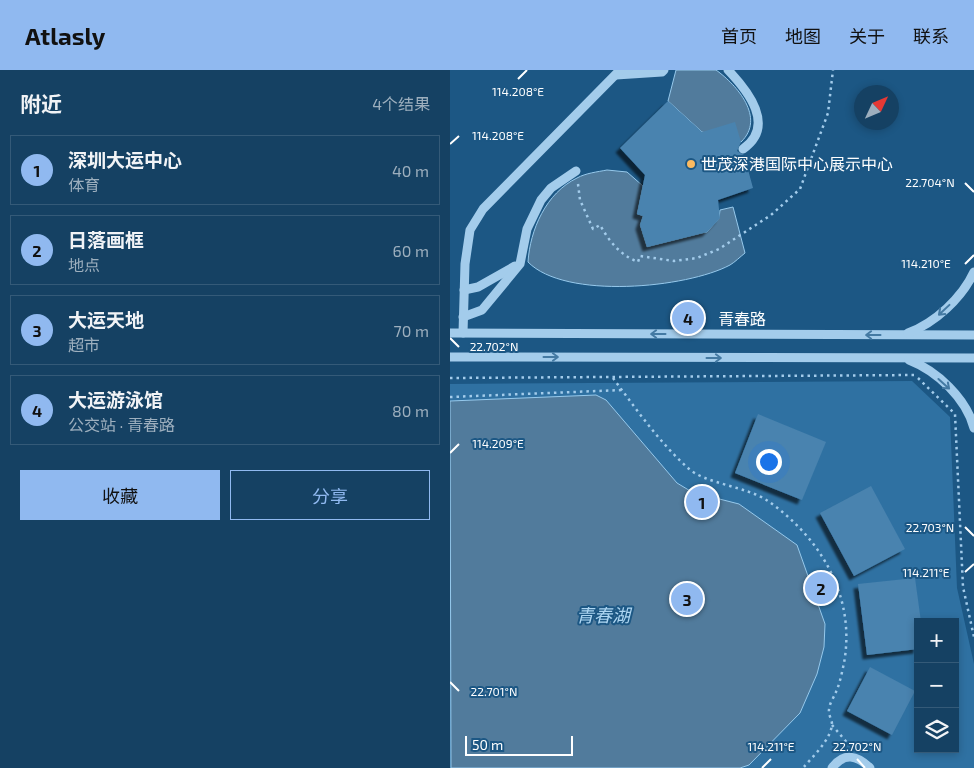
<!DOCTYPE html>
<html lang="zh">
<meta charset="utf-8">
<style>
:root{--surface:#154163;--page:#224c6c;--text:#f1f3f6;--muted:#9dafbe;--line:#345a78;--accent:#90b9f0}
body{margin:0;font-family:"Exo 2","Noto Sans SC",sans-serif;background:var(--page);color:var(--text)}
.controls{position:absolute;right:15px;bottom:15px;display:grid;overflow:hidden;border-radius:0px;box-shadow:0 2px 8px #0003}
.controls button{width:45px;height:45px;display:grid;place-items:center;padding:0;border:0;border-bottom:1px solid var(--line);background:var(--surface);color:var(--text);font:25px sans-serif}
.compass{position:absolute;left:404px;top:15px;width:45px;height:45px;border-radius:50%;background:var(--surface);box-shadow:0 2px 8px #0003;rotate:46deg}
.scale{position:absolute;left:15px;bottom:12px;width:108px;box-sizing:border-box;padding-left:5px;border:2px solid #fff;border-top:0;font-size:14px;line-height:18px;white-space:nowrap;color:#fff;-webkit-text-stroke:4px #1c5784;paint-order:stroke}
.you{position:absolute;left:318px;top:391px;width:18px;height:18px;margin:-12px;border:4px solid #fff;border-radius:50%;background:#1a73e8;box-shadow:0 0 0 8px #1a73e833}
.badge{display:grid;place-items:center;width:32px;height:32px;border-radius:50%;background:var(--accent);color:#111;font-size:16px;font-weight:700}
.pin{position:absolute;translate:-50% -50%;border:2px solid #fff;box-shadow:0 1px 5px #0006}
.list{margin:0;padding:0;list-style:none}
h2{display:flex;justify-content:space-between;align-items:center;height:65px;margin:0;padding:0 20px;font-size:21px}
h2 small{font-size:16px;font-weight:400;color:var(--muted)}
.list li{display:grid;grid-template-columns:32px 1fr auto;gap:15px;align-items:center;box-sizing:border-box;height:70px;margin:0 10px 10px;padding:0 10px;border:1px solid var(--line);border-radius:0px}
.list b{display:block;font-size:19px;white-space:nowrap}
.list p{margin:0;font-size:16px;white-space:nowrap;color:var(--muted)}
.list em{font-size:16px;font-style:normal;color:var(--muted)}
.actions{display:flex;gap:10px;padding:15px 20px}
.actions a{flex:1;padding:11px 0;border:1px solid var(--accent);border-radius:0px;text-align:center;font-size:18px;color:var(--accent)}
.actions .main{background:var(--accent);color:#111}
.icon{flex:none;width:28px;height:28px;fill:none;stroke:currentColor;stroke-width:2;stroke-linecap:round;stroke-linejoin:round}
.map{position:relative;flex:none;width:524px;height:698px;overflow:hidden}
header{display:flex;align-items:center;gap:30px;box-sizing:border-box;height:70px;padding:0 25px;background:var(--accent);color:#111}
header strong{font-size:24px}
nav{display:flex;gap:28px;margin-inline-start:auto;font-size:18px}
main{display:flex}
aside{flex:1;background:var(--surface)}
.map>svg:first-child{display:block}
.green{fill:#2f71a2;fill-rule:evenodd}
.water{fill:#517b9c;stroke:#96c9ec}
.building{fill:#4983af;filter:url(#shadow)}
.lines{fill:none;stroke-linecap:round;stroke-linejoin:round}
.path{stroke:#a3cceb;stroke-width:2.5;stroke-dasharray:2.5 4;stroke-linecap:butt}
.minor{stroke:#a3cceb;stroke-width:9}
.oneway{stroke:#447aa3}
.ticks{fill:none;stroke:#fff;stroke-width:2}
.poi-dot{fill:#fbba60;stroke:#1c5784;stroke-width:2}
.labels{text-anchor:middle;stroke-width:4;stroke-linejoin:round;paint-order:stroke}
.poi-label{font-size:16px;fill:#fff;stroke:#1c5784;text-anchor:start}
.street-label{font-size:16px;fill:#fff;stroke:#1c5784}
.water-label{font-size:18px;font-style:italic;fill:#aed6f2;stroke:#1c5784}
.ticks-label{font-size:12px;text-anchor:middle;fill:#fff;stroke:#1c5784;stroke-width:4;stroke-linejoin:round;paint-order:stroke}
</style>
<header>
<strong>Atlasly</strong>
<nav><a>首页</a><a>地图</a><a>关于</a><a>联系</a></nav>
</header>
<main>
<aside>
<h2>附近<small>4个结果</small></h2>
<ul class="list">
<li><span class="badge">1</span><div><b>深圳大运中心</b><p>体育</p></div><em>40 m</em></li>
<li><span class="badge">2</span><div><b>日落画框</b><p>地点</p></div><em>60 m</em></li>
<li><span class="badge">3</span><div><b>大运天地</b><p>超市</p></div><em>70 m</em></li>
<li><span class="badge">4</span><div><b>大运游泳馆</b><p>公交站 · 青春路</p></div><em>80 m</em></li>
</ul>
<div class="actions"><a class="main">收藏</a><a>分享</a></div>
</aside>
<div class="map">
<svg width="524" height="698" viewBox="0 0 524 698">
<defs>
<filter id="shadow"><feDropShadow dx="-4.5" dy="4.5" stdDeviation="1" flood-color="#0009"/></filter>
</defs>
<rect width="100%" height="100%" fill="#1c5784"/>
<path class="green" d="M462,311l38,36 7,171 17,76v104h-524v-384zM468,552h37v127h-37z"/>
<g class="water">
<path d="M226,0h40c21,15 50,48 25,72l-39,-10 -34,-31z"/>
<path d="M157,100l20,2 16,14 -6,28 6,2 -3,9 7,22 60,-15 12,-14 1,-8 13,-3 12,46c-5,4 -10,9 -15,12 -43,23 -165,35 -202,-3 2,-32 18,-69 49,-84 9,-5 20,-6 30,-8z"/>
<polygon points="146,325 156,330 227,413 242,422 289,434 347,475 375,554 374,577 367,604 350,643 299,695 290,698 1,698 0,331"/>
</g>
<g class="building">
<polygon points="218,31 252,62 285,52 291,72 287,81 294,85 303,118 268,130 270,148 257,162 197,177 190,155 193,146 187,144 195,105 170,78"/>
<polygon points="308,344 376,372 352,430 285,403"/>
<polygon points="421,416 455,479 404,506 370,443"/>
<polygon points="465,508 471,552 468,552 468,579 417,585 408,514"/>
<polygon points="420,597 465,621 442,665 397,641"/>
</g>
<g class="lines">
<g class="path">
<path d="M128,114l2,16 13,29 7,-4c9,16 20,30 38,37l2,-6 34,5 23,-3 22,-9 52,-34 29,-26 28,-76 5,-43"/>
<polyline points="0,308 464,305"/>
<path d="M163,308c23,31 46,64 75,90 17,16 58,18 80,33 53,37 88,96 76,162 -2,9 -4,20 -8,29 -2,5 -7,12 -7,18 -1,4 3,10 3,14 -1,16 -20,33 -29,44"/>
<polyline points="468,308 505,344 513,517 524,567"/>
<polyline points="0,327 172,320"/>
<polyline points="382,655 399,675"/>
</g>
<g class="minor">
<path d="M278,0c20,21 48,56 15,79"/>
<polyline points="166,5 212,2 214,0"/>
<polyline points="14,220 28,217 65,196"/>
<polyline points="13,247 32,240 70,194 77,159 91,130 101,118 126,101"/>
<polyline points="0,263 524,265"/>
<polyline points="13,263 15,194 20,160 33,139 170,0"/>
<path d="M458,263c27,-10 54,-35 66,-61"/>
<polyline points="0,287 524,288"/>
<path d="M459,290c28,11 57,38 65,68"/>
<path d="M382,698c12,-16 25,-13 38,0"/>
</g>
</g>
<defs><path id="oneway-shaft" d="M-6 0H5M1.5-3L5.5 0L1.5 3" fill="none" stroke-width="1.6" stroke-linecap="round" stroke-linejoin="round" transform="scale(1.25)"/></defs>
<g class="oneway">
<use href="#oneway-shaft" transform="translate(494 240) rotate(137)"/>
<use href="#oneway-shaft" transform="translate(208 264) rotate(-180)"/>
<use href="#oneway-shaft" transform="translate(423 265) rotate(-180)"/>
<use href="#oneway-shaft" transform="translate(101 287)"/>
<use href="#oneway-shaft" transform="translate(264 288)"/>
<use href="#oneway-shaft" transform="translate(494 314) rotate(42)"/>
</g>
<path class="ticks" d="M68,9l9,-9M0,74l9,-8M515,113l9,9M515,194l9,-9M0,268l9,9M0,383l9,-9M515,457l9,9M515,502l9,-8M0,612l9,9M407,689l8,9M312,698l9,-9"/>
<circle class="poi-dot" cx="241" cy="94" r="5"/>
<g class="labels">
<g class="poi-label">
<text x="251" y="100">世茂深港国际中心展示中心</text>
</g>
<g class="street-label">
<text x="292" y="255">青春路</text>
</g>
<g class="water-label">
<text x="153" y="552">青春湖</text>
</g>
</g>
<g class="ticks-label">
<text x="68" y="26">114.208°E</text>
<text x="48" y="70">114.208°E</text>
<text x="480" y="117">22.704°N</text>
<text x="476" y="198">114.210°E</text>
<text x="44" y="281">22.702°N</text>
<text x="48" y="378">114.209°E</text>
<text x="480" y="462">22.703°N</text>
<text x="476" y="507">114.211°E</text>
<text x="44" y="626">22.701°N</text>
<text x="407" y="681">22.702°N</text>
<text x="321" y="681">114.211°E</text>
</g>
</svg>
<div class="controls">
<button>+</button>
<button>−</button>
<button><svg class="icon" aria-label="layers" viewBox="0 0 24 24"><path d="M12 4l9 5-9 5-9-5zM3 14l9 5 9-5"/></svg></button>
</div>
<svg class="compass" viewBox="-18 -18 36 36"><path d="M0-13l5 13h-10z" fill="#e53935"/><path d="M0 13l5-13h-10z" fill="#9dafbe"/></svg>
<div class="scale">50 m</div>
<div class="you"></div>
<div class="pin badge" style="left:252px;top:432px">1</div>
<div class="pin badge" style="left:371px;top:518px">2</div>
<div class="pin badge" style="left:237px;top:529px">3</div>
<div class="pin badge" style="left:238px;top:248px">4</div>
</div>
</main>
